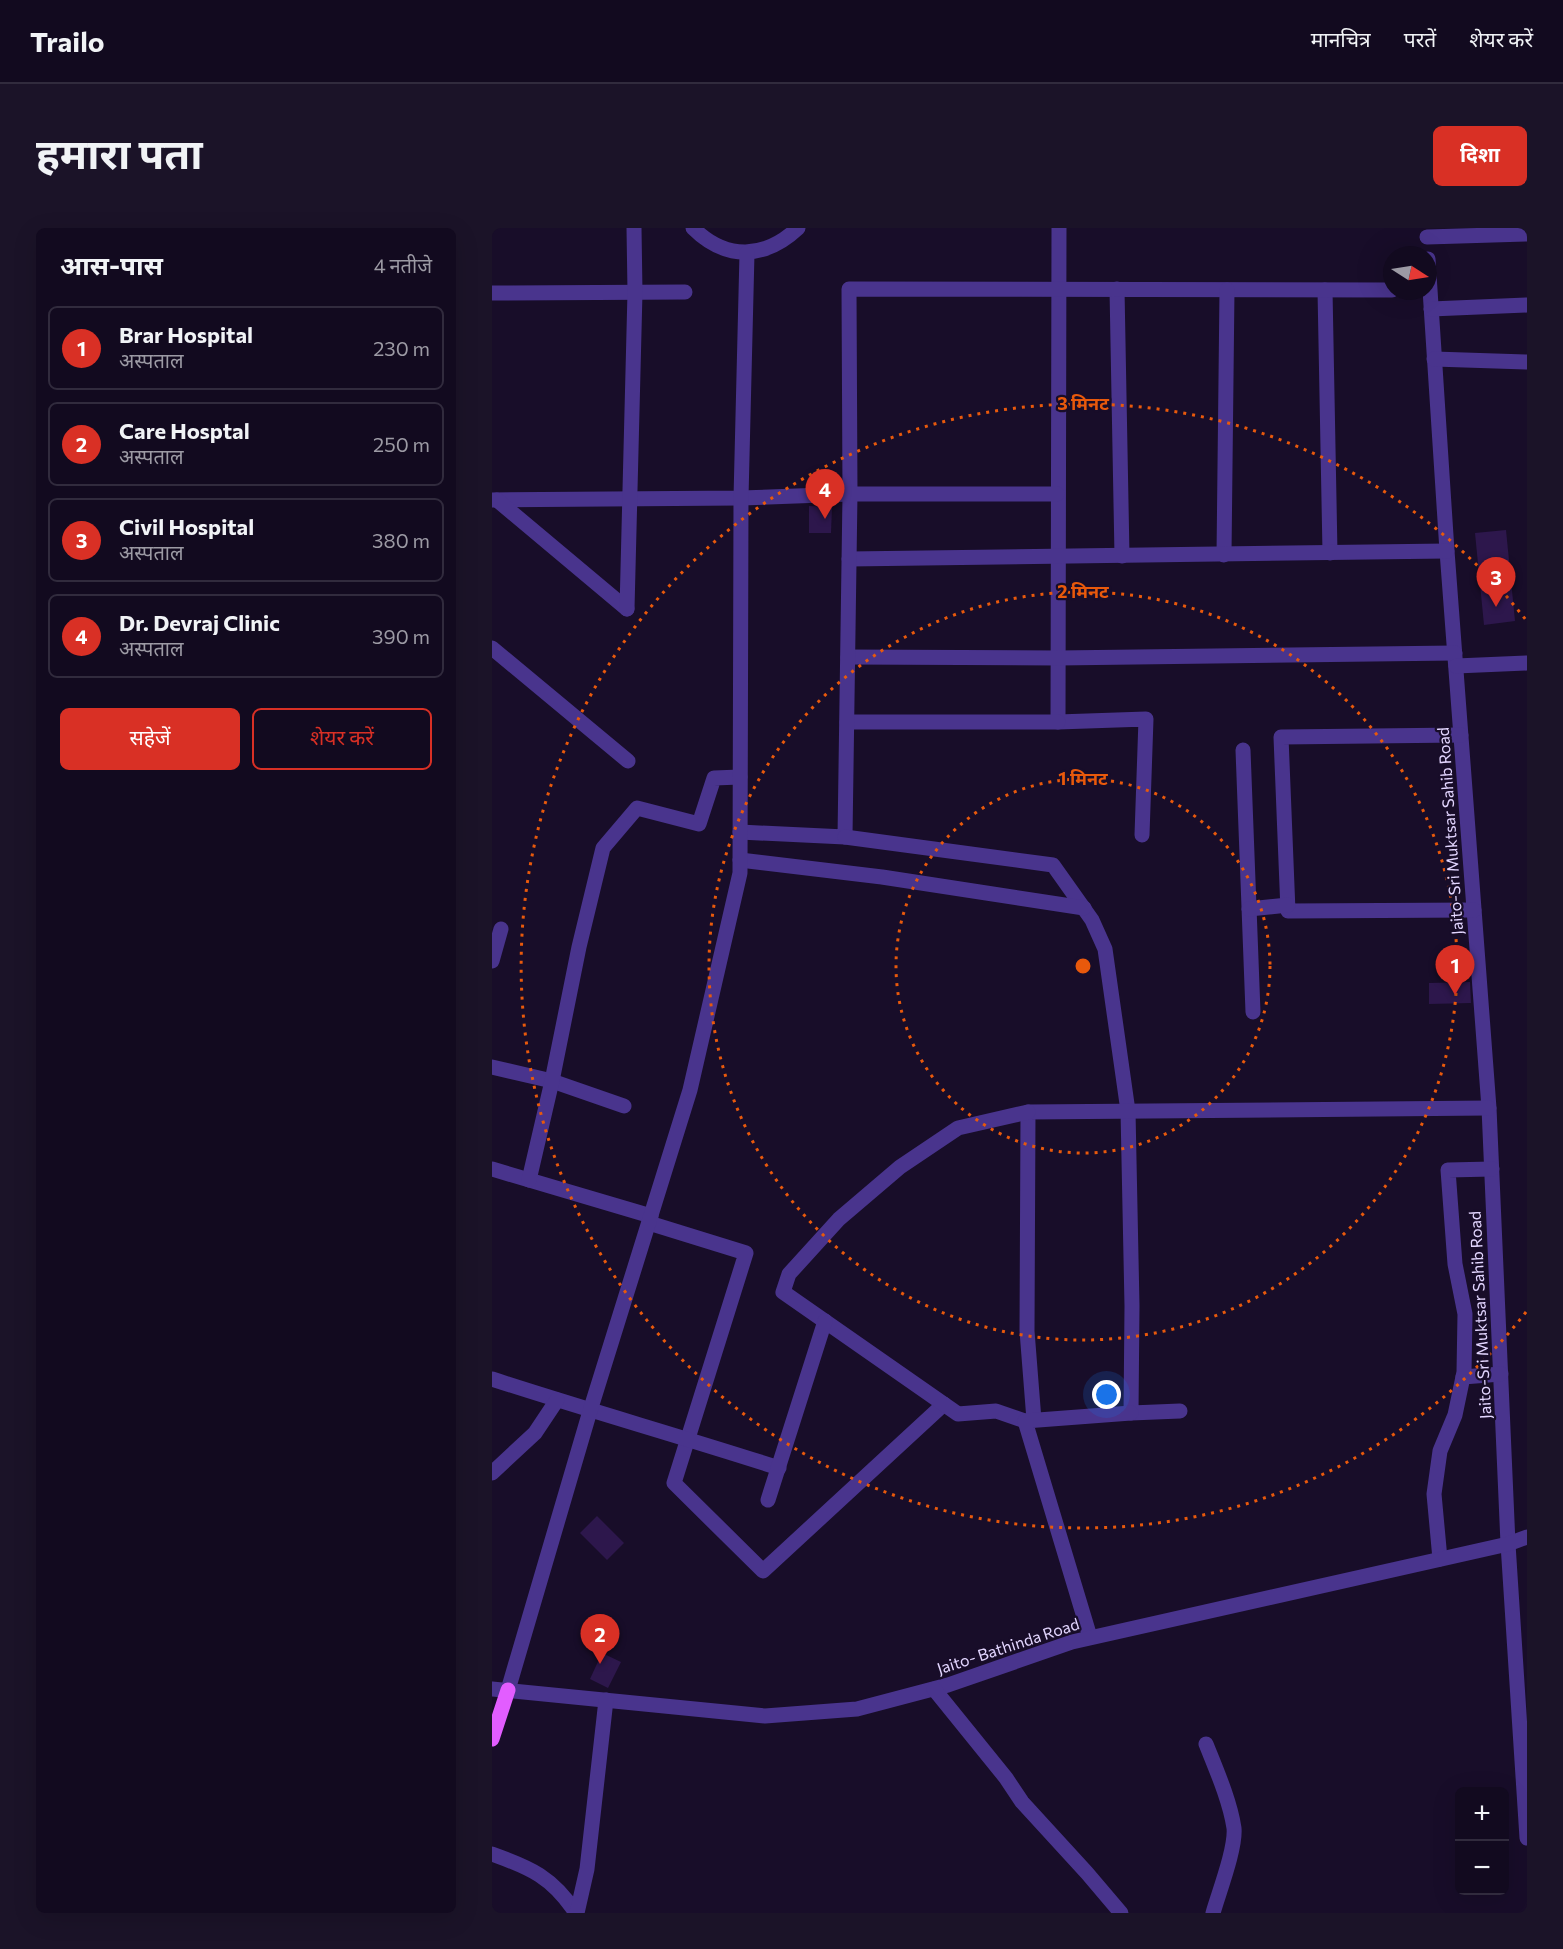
<!DOCTYPE html>
<html lang="hi">
<meta charset="utf-8">
<style>
:root{--surface:#120a1f;--page:#1b1328;--text:#f1f3f6;--muted:#9c9aa4;--line:#312b3d;--accent:#d93025}
body{margin:0;font-family:Commissioner,"Noto Sans Devanagari",sans-serif;background:var(--page);color:var(--text)}
.controls{position:absolute;right:18px;bottom:18px;display:grid;overflow:hidden;border-radius:9px;box-shadow:0 6px 24px #0002}
.controls button{width:54px;height:54px;display:grid;place-items:center;padding:0;border:0;border-bottom:2px solid var(--line);background:var(--surface);color:var(--text);font:30px sans-serif}
.compass{position:absolute;left:891px;top:18px;width:54px;height:54px;border-radius:50%;background:var(--surface);box-shadow:0 6px 24px #0002;rotate:102deg}
.you{position:absolute;left:615px;top:1167px;width:21px;height:21px;margin:-15px;border:4px solid #fff;border-radius:50%;background:#1a73e8;box-shadow:0 0 0 9px #1a73e833}
.badge{display:grid;place-items:center;width:39px;height:39px;border-radius:50%;background:var(--accent);color:#fff;font-size:20px;font-weight:700}
.pin{position:absolute;translate:-50% -50px;filter:drop-shadow(0 2px 3px #0008)}
.pin::after{content:'';position:absolute;top:32px;width:21px;height:18px;background:inherit;clip-path:polygon(0 0,100% 0,50% 100%)}
.list{margin:0;padding:0;list-style:none}
h2{display:flex;justify-content:space-between;align-items:center;height:78px;margin:0;padding:0 24px;font-size:26px}
h2 small{font-size:20px;font-weight:400;color:var(--muted)}
.list li{display:grid;grid-template-columns:39px 1fr auto;gap:18px;align-items:center;box-sizing:border-box;height:84px;margin:0 12px 12px;padding:0 12px;border:2px solid var(--line);border-radius:9px}
.list b{display:block;font-size:22px;white-space:nowrap}
.list p{margin:0;font-size:20px;white-space:nowrap;color:var(--muted)}
.list em{font-size:20px;font-style:normal;color:var(--muted)}
.actions{display:flex;gap:12px;padding:18px 24px}
.actions a{flex:1;padding:14px 0;border:2px solid var(--accent);border-radius:9px;text-align:center;font-size:21px;color:var(--accent)}
.actions .main{background:var(--accent);color:#fff}
.map{position:relative;flex:none;width:1035px;height:1685px;overflow:hidden;border-radius:9px}
header{display:flex;align-items:center;gap:36px;box-sizing:border-box;height:84px;padding:0 30px;background:var(--surface);border-bottom:2px solid var(--line)}
header strong{font-size:28px}
nav{display:flex;gap:33px;margin-inline-start:auto;font-size:21px}
.intro{display:flex;align-items:center;justify-content:space-between;box-sizing:border-box;height:144px;padding:0 36px}
h1{margin:0;font-size:42px}
.button{padding:15px 27px;border-radius:9px;background:var(--accent);color:#fff;font-size:21px;font-weight:700}
main{display:flex;gap:36px;padding:0 36px}
aside{flex:1;background:var(--surface);border-radius:9px;box-shadow:0 6px 24px #0002}
.map>svg:first-child{display:block}
.building{fill:#2d174c}
.lines{fill:none;stroke-linecap:round;stroke-linejoin:round}
.minor{stroke:#49348d;stroke-width:15}
.major{stroke:#e25dff;stroke-width:15}
.ring{fill:none;stroke:#e8590c;stroke-width:3;stroke-dasharray:3 6}
.labels{text-anchor:middle;stroke-width:4.5;stroke-linejoin:round;paint-order:stroke}
.street-label{font-size:16px;fill:#e3d6ff;stroke:#180d29}
.centre{fill:#e8590c;stroke:#180d29;stroke-width:3}
.ring-label{font-size:18px;text-anchor:middle;font-weight:bold;fill:#e8590c;stroke:#180d29;stroke-width:4.5;stroke-linejoin:round;paint-order:stroke}
</style>
<header>
<strong>Trailo</strong>
<nav><a>मानचित्र</a><a>परतें</a><a>शेयर करें</a></nav>
</header>
<div class="intro"><h1>हमारा पता</h1><a class="button">दिशा</a></div>
<main>
<aside>
<h2>आस-पास<small>4 नतीजे</small></h2>
<ul class="list">
<li><span class="badge">1</span><div><b>Brar Hospital</b><p>अस्पताल</p></div><em>230 m</em></li>
<li><span class="badge">2</span><div><b>Care Hosptal</b><p>अस्पताल</p></div><em>250 m</em></li>
<li><span class="badge">3</span><div><b>Civil Hospital</b><p>अस्पताल</p></div><em>380 m</em></li>
<li><span class="badge">4</span><div><b>Dr. Devraj Clinic</b><p>अस्पताल</p></div><em>390 m</em></li>
</ul>
<div class="actions"><a class="main">सहेजें</a><a>शेयर करें</a></div>
</aside>
<div class="map">
<svg width="1035" height="1685" viewBox="0 0 1035 1685">
<rect width="100%" height="100%" fill="#180d29"/>
<g class="building">
<polygon points="317,278 340,279 339,305 317,305"/>
<polygon points="1014,302 1023,393 992,397 983,305"/>
<polygon points="978,754 979,775 937,776 937,755"/>
<polygon points="105,1288 132,1315 115,1332 88,1305"/>
<polygon points="110,1425 129,1434 116,1460 98,1451"/>
</g>
<g class="lines">
<g class="minor">
<path d="M201,0c33,33 72,31 105,0"/>
<polyline points="567,0 566,494 654,491 650,607"/>
<polyline points="935,9 1035,6"/>
<polyline points="936,31 955,323 997,880 1016,1316 1035,1610"/>
<polyline points="625,61 630,328"/>
<polyline points="833,62 838,325"/>
<polyline points="0,65 193,64"/>
<polyline points="939,81 1035,77"/>
<polyline points="942,131 1035,134"/>
<polyline points="0,272 249,270 358,266 357,61 900,62"/>
<polyline points="5,272 135,381"/>
<polyline points="732,327 735,62"/>
<polyline points="357,331 955,323"/>
<polyline points="135,381 143,64 142,0"/>
<polyline points="0,420 136,533"/>
<polyline points="356,429 566,430 963,425"/>
<polyline points="964,438 1035,435"/>
<polyline points="355,494 566,494"/>
<polyline points="969,507 789,509 796,683 982,682"/>
<polyline points="751,522 761,784"/>
<polyline points="248,604 353,609 358,266 565,266"/>
<polyline points="353,609 561,637 600,692 613,721 636,883 640,1078 639,1185 688,1183"/>
<polyline points="248,632 390,649 592,680"/>
<polyline points="757,681 796,677"/>
<polyline points="0,733 9,701"/>
<polyline points="0,839 60,853 132,878"/>
<polyline points="0,941 159,988"/>
<polyline points="37,952 60,853 87,719 111,620 145,580 207,596 222,550 248,549"/>
<polyline points="157,995 254,1025 182,1255 271,1343 452,1176"/>
<polyline points="971,1149 1009,1146"/>
<path d="M0,1151c95,31 191,58 287,89"/>
<polyline points="542,1192 535,1103 536,884 997,880"/>
<polyline points="533,1193 504,1183 466,1186 291,1064 297,1046 347,991 408,939 466,900 536,884"/>
<polyline points="0,1245 43,1205 65,1172"/>
<polyline points="276,1272 333,1093"/>
<polyline points="948,1331 942,1266 948,1223 963,1187 972,1144 973,1086 963,1036 956,942 1000,941"/>
<polyline points="598,1409 533,1193 639,1185"/>
<polyline points="0,1461 273,1488 365,1481 456,1457 580,1414 1016,1316 1035,1309"/>
<polyline points="442,1461 514,1550 530,1574 595,1645 629,1685"/>
<polyline points="16,1462 98,1183 198,862 248,645 249,270 255,25"/>
<path d="M714,1516c10,25 24,57 28,84 2,20 -15,64 -21,85"/>
<path d="M0,1626c39,14 60,23 84,59"/>
<polyline points="85,1685 95,1641 114,1472"/>
</g>
<polyline class="major" points="0,1511 16,1462"/>
</g>
<g class="ring">
<circle cx="591" cy="738" r="187"/>
<circle cx="591" cy="738" r="374"/>
<path d="M1034 1084A562 562 0 1 1 1034 392"/>
</g>
<g class="labels">
<g class="street-label">
<text transform="translate(958 603) rotate(-94)" y="6">Jaito-Sri Muktsar Sahib Road</text>
<text transform="translate(988 1087) rotate(-93)" y="6">Jaito-Sri Muktsar Sahib Road</text>
<text transform="translate(516 1418) rotate(-18)" y="6">Jaito- Bathinda Road</text>
</g>
</g>
<circle cx="591" cy="738" r="9" class="centre"/>
<g class="ring-label">
<text x="591" y="182">3 मिनट</text>
<text x="591" y="370">2 मिनट</text>
<text x="591" y="557">1 मिनट</text>
</g>
</svg>
<div class="controls">
<button>+</button>
<button>−</button>
</div>
<svg class="compass" viewBox="-18 -18 36 36"><path d="M0-13l5 13h-10z" fill="#e53935"/><path d="M0 13l5-13h-10z" fill="#9c9aa4"/></svg>
<div class="you"></div>
<div class="pin badge" style="left:963px;top:767px">1</div>
<div class="pin badge" style="left:108px;top:1436px">2</div>
<div class="pin badge" style="left:1004px;top:379px">3</div>
<div class="pin badge" style="left:333px;top:291px">4</div>
</div>
</main>
